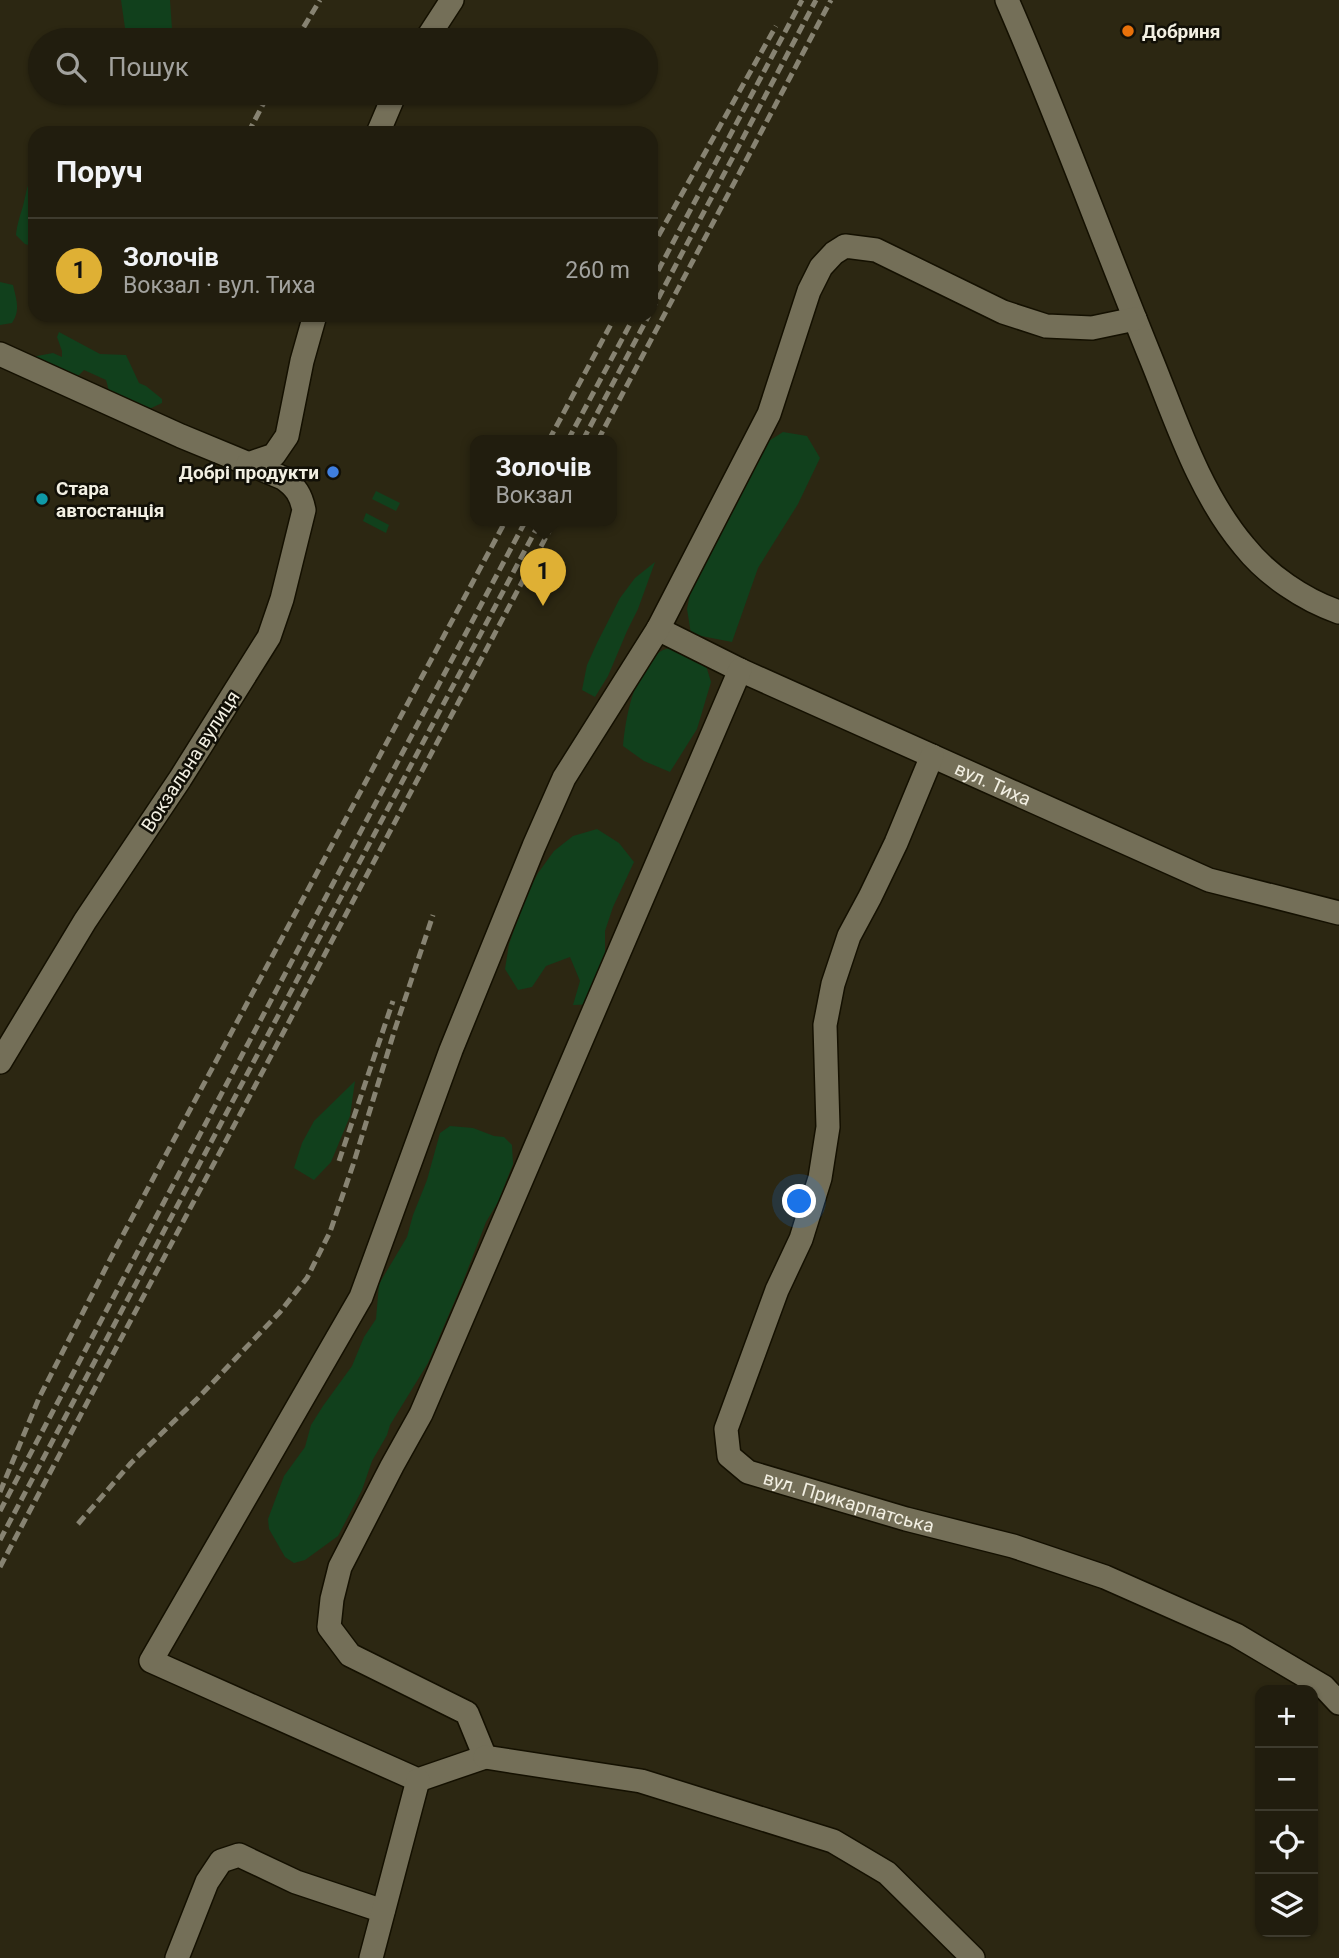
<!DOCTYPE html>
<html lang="uk">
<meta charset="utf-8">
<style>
:root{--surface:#211d0e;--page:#2d2a1c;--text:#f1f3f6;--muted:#a2a29e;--line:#3e3b2e;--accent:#dfb034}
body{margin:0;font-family:Roboto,sans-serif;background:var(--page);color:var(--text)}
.controls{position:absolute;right:21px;bottom:21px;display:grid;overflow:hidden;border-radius:14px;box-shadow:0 2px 5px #0004}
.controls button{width:63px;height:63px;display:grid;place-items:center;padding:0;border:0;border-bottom:2px solid var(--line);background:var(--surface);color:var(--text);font:35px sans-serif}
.you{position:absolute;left:800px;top:1202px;width:24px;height:24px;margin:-18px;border:5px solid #fff;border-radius:50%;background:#1a73e8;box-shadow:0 0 0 10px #1a73e833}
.badge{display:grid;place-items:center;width:46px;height:46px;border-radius:50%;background:var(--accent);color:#111;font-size:23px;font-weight:700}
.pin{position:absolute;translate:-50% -58px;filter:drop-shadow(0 2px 4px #0008)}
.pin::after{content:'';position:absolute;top:37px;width:24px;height:21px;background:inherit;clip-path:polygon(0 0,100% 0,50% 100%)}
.popup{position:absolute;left:470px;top:435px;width:147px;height:91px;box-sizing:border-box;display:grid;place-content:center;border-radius:14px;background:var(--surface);filter:drop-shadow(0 2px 5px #0005);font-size:23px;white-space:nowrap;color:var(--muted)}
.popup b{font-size:26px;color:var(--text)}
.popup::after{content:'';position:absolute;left:50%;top:100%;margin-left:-14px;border:14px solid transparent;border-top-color:var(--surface)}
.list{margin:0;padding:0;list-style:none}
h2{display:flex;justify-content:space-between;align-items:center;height:91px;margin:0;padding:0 28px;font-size:30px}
h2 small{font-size:23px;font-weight:400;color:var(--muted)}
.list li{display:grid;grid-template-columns:46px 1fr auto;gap:21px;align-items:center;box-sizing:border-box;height:105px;padding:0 28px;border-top:2px solid var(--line)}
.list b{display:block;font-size:26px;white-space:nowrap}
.list p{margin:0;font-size:23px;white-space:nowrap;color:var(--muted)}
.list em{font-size:23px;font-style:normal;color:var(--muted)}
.icon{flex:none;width:38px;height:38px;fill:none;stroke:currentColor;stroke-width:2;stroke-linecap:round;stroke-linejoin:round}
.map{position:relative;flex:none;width:1339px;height:1958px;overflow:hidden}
.search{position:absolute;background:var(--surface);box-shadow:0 2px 5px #0004;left:28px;top:28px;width:630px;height:77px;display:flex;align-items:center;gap:18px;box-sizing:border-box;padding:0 24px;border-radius:38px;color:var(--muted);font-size:26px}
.panel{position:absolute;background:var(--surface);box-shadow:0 2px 5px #0004;left:28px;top:126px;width:630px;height:196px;border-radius:21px}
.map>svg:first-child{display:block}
.green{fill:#11401c}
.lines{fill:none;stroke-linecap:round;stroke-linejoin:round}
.minor-casing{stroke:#141000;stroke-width:26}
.minor{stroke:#746f58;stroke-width:23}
.rail{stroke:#878372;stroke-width:5;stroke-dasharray:10 5;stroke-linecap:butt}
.food-dot{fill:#e8710a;stroke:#121007;stroke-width:2.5}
.shop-dot{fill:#3f7fe0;stroke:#121007;stroke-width:2.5}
.culture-dot{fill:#0f9aa8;stroke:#121007;stroke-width:2.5}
.labels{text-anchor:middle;stroke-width:5;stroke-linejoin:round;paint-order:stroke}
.poi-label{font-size:19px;font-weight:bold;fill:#f2efe2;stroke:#121007;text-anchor:start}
.street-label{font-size:19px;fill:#f2efe2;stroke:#121007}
</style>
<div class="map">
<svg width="1339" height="1958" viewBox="0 0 1339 1958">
<rect width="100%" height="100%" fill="#2c2712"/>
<g class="green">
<polygon points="121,0 170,0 172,29 158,40 130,40 125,28"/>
<path d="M32,177l3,1v69l-10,-3 -9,-9c1,-11 4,-19 7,-29 3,-11 3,-19 9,-29z"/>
<path d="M0,282l13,3c3,14 8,25 -1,38l-12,2z"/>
<polygon points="59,332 100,354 126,355 139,383 146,386 162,399 162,403 145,411 109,391 106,380 84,370 76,378 32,357 53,353 62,357 62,351 57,337"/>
<polygon points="783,432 807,436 820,458 798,504 758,568 732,642 691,634 687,609 692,584 702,561 729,517 761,446"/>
<polygon points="376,491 400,503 396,511 372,499"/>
<polygon points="366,513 389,525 386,533 363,521"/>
<polygon points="655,562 638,609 627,631 608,676 595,697 582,690 587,665 597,643 620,598 635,578"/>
<path d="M683,645l21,14 7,23 -14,47 -27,43 -26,-11 -21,-15c3,-30 10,-70 34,-92 6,-6 19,-7 26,-9z"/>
<polygon points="597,829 619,843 634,862 613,907 605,931 605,980 598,1004 573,1005 580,981 570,957 546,966 532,987 518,990 505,969 509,944 526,896 538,873 554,851 573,836"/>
<polygon points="355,1081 350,1116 331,1162 314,1180 294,1168 302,1143 314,1121"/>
<polygon points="450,1126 473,1128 494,1136 504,1137 512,1145 513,1164 498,1202 486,1222 462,1284 428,1363 390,1425 387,1435 372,1461 362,1490 338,1536 305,1560 294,1563 285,1557 269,1529 268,1519 284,1476 305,1447 311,1425 323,1406 352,1366 364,1337 376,1319 379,1284 407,1237 413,1215 427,1180 440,1133"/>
</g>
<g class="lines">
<g class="minor-casing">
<g id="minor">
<path d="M1007,0c52,119 96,241 145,361 25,62 48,133 92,185 23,29 60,54 95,66"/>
<polyline points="426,40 452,0"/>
<polyline points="378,133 395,93"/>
<path d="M0,354l181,82 102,42c13,9 18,17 21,32l-22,89 -13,38 -89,142 -95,142 -85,141"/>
<polyline points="248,464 274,455 287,436 302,361 315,315"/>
<path id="s1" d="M658,629l82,41 469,210 130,33"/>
<polyline points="740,670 421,1414 392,1466 340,1567 332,1599 329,1627 350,1655 467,1713 485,1757 418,1780 151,1661 361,1297 451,1050 534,846 564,778 658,629 769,414 809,291 821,267 834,253 845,246 876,250 1003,312 1046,326 1092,328 1135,319"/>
<path id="s2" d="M932,756l-36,87 -26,54 -21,39 -16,48 -8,41 3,102 -8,51 -19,61 -24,51 -51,139 3,27 19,16 158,47 107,27 92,31 131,58 88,52 15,16"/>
<polyline points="485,1757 641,1781 833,1841 887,1873 973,1958"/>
<polyline points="177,1958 207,1882 221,1861 239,1855 296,1882 383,1911"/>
<polyline points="371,1958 418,1780"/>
</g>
</g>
<use href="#minor" class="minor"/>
<g class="rail">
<polyline points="296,40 320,0"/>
<polyline points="248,133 269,93"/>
<polyline points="651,249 776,26"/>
<polyline points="651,284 802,0"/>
<polyline points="651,312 816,0"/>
<polyline points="549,440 616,315"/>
<polyline points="568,440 635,315"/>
<polyline points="583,440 649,315"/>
<polyline points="598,440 831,0"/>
<polyline points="339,1161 393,1001"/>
<polyline points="0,1492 39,1398 117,1246 506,520"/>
<polyline points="0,1511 526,520"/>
<polyline points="78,1524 131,1463 198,1398 280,1312 307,1278 330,1232 353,1165 395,1029 433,915"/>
<polyline points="0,1540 541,520"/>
<polyline points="0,1567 555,520"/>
</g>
</g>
<circle class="food-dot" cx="1128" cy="31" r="7"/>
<circle class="shop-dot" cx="333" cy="472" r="7"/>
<circle class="culture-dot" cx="42" cy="499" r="7"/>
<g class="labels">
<g class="poi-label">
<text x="1142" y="38">Добриня</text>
<text x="319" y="479" text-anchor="end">Добрі продукти</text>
<text x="56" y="495">Стара<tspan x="56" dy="22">автостанція</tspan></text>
</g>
<g class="street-label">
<text transform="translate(190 761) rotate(-57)" y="7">Вокзальна вулиця</text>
<text dy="7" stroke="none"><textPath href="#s1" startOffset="369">вул. Тиха</textPath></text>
<text dy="7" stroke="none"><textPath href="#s2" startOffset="870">вул. Прикарпатська</textPath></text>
</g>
</g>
</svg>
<div class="controls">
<button>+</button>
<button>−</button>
<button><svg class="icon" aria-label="locate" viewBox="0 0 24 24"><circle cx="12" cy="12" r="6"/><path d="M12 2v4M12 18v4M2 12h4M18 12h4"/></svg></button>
<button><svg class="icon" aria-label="layers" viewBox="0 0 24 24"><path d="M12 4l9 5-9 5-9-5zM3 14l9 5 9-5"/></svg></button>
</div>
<div class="you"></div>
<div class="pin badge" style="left:543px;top:606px">1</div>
<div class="popup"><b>Золочів</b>Вокзал</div>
<div class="search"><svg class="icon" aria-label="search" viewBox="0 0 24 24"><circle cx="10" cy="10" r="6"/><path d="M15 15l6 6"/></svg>Пошук</div>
<section class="panel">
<h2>Поруч<small></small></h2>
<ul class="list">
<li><span class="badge">1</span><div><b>Золочів</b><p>Вокзал · вул. Тиха</p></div><em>260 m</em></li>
</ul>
</section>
</div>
